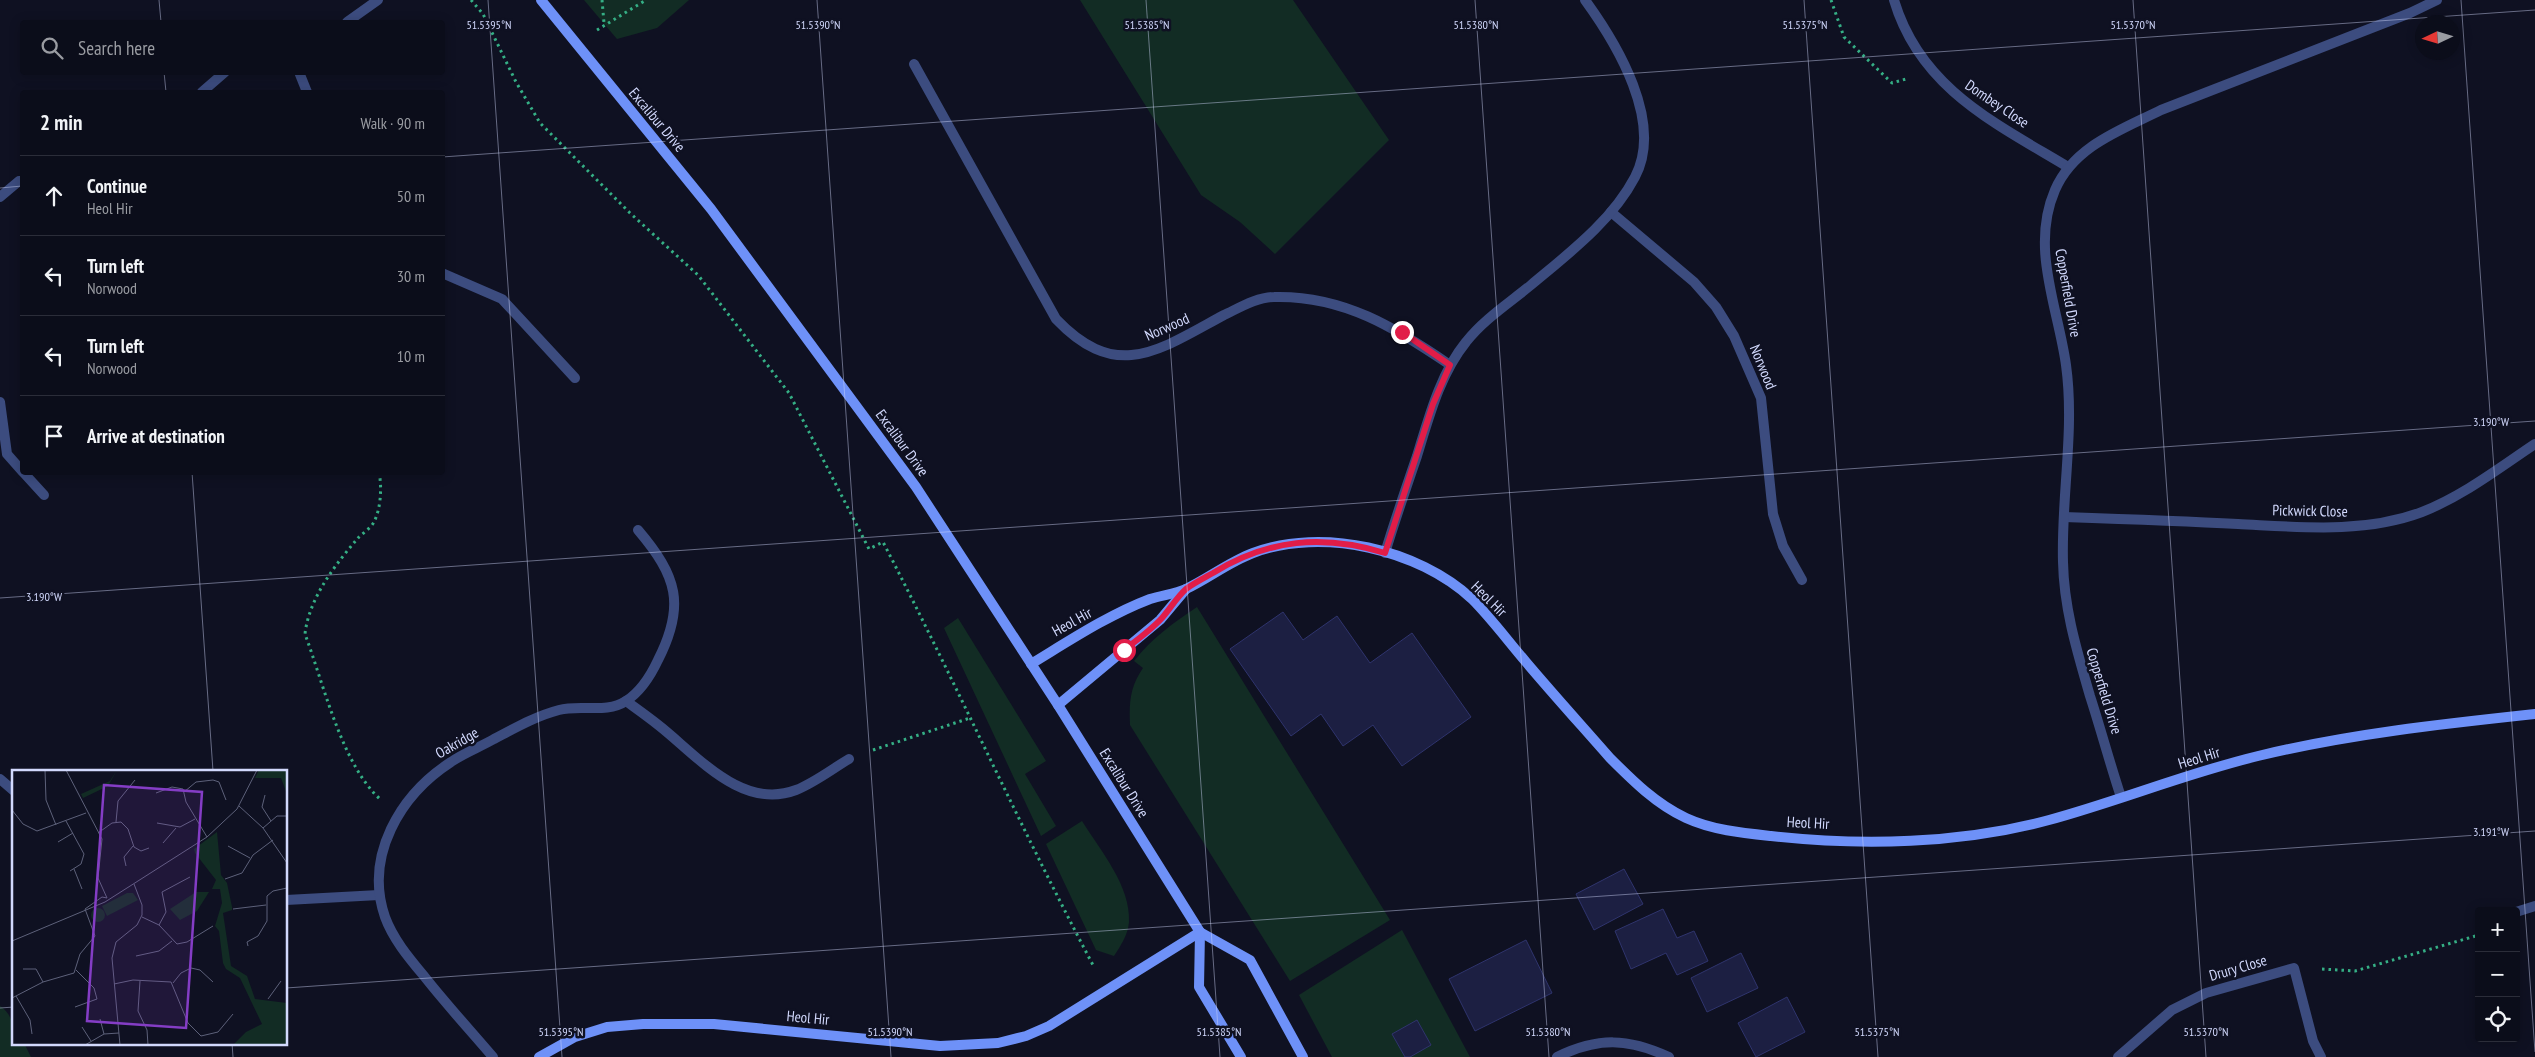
<!DOCTYPE html>
<meta charset="utf-8">
<style>
:root{--surface:#0b0d1a;--page:#191b27;--text:#f1f3f6;--muted:#9a9ca2;--line:#2b2d39}
body{margin:0;font-family:"PT Sans Narrow",sans-serif;background:var(--page);color:var(--text)}
.controls{position:absolute;right:15px;bottom:15px;display:grid;overflow:hidden;border-radius:5px;box-shadow:0 2px 12px #0003}
.controls button{width:45px;height:45px;display:grid;place-items:center;padding:0;border:0;border-bottom:1px solid var(--line);background:var(--surface);color:var(--text);font:25px sans-serif}
.compass{position:absolute;left:2415px;top:15px;width:45px;height:45px;border-radius:50%;background:var(--surface);box-shadow:0 2px 12px #0003;rotate:266deg}
.stop{position:absolute;width:15px;height:15px;margin:-11px;border:4px solid #e11d48;border-radius:50%;background:#fff}
.stop.end{background:#e11d48;border-color:#fff;box-shadow:0 1px 5px #0008}
.list{margin:0;padding:0;list-style:none}
h2{display:flex;justify-content:space-between;align-items:center;height:65px;margin:0;padding:0 20px;font-size:21px}
h2 small{font-size:16px;font-weight:400;color:var(--muted)}
.list li{display:grid;grid-template-columns:32px 1fr auto;gap:15px;align-items:center;box-sizing:border-box;height:80px;padding:0 20px;border-top:1px solid var(--line)}
.list b{display:block;font-size:19px;white-space:nowrap}
.list p{margin:0;font-size:16px;white-space:nowrap;color:var(--muted)}
.list em{font-size:16px;font-style:normal;color:var(--muted)}
.icon{flex:none;width:28px;height:28px;fill:none;stroke:currentColor;stroke-width:2;stroke-linecap:round;stroke-linejoin:round}
.map{position:relative;flex:none;width:2535px;height:1057px;overflow:hidden}
.search{position:absolute;background:var(--surface);box-shadow:0 2px 12px #0003;left:20px;top:20px;width:425px;height:55px;display:flex;align-items:center;gap:12px;box-sizing:border-box;padding:0 18px;border-radius:5px;color:var(--muted);font-size:19px}
.panel{position:absolute;background:var(--surface);box-shadow:0 2px 12px #0003;left:20px;top:90px;width:425px;height:385px;border-radius:5px}
.map>svg:first-child{display:block}
.green{fill:#122c24}
.building{fill:#1c1f42;stroke:#2f346d}
.lines{fill:none;stroke-linecap:round;stroke-linejoin:round}
.path{stroke:#35af85;stroke-width:3;stroke-dasharray:2.5 4;stroke-linecap:butt}
.street{stroke:#3c4c7f;stroke-width:10}
.secondary{stroke:#6e91f8;stroke-width:10}
.route{stroke:#e11d48;stroke-width:6}
.ticks{fill:none;stroke:#d2d9fd;stroke-width:1;stroke-opacity:0.45}
.labels{text-anchor:middle;stroke-width:5;stroke-linejoin:round;paint-order:stroke}
.street-label{font-size:15px;fill:#d2d9fd;stroke:#0f1122}
.inset-road{fill:none;stroke:#5d617a;stroke-width:1}
.view{fill:#843dc5;fill-opacity:0.15;stroke:#843dc5;stroke-width:2.5}
.inset-edge{fill:none;stroke:#d2d9fd;stroke-width:2.5}
.ticks-label{font-size:12px;text-anchor:middle;fill:#d2d9fd;stroke:#0f1122;stroke-width:5;stroke-linejoin:round;paint-order:stroke}
</style>
<div class="map">
<svg width="2535" height="1057" viewBox="0 0 2535 1057">
<rect width="100%" height="100%" fill="#0f1122"/>
<g class="green">
<polygon points="584,0 689,0 657,28 617,39"/>
<polygon points="1080,0 1293,0 1389,140 1275,254 1240,222 1201,195"/>
<path d="M1197,607l193,313 -100,61 -160,-256c-1,-23 0,-38 13,-57l-9,-7c18,-23 39,-38 63,-54z"/>
<polygon points="958,618 1046,761 1025,774 1056,826 1041,836 944,628"/>
<path d="M1082,821c18,29 49,65 47,101 -1,13 -8,23 -15,34l-18,-6 -50,-106z"/>
<polygon points="1402,930 1470,1057 1332,1057 1299,995"/>
<path d="M0,1006c13,8 14,23 14,37h10l7,14h-31z"/>
</g>
<g class="building">
<polygon points="1283,612 1303,640 1337,616 1370,663 1412,633 1471,717 1402,766 1373,725 1343,746 1321,714 1291,736 1230,649"/>
<polygon points="1624,869 1643,904 1594,930 1576,894"/>
<polygon points="1663,909 1677,938 1694,931 1708,961 1677,975 1666,953 1631,969 1615,931"/>
<polygon points="1526,940 1552,993 1475,1031 1449,979"/>
<polygon points="1741,953 1758,988 1707,1012 1691,978"/>
<polygon points="1787,997 1805,1032 1756,1057 1738,1023"/>
<polygon points="1417,1020 1431,1045 1410,1057 1405,1057 1392,1034"/>
</g>
<g class="lines">
<g class="path">
<path d="M471,0l12,14 33,68 24,41 90,90 68,62 91,118 80,156 14,-7c73,141 137,285 211,425"/>
<polyline points="602,0 604,23"/>
<polyline points="1831,0 1844,37 1892,83 1906,79"/>
<polyline points="597,30 646,0"/>
<path d="M379,472c3,15 2,36 -5,50 -3,6 -11,11 -16,16 -23,27 -49,60 -53,96 18,48 37,131 75,165"/>
<polyline points="873,750 970,718"/>
<polyline points="2322,969 2355,971 2479,935"/>
</g>
<g class="street">
<path d="M1894,0c26,88 101,123 174,167"/>
<polyline points="347,22 378,0"/>
<path d="M914,64l142,255c61,64 103,31 168,-4 15,-7 33,-18 50,-18 69,-2 122,31 176,68"/>
<polyline points="299,72 307,92"/>
<polyline points="202,92 225,72"/>
<polyline points="0,197 19,181 22,181"/>
<polyline points="1611,212 1694,282 1716,307 1734,336 1761,398 1773,514 1783,546 1802,580"/>
<polyline points="442,273 502,299 575,378"/>
<polyline points="0,402 7,454 22,471"/>
<polyline points="23,472 44,495"/>
<path d="M2064,517c58,2 116,4 174,7 61,3 125,10 184,-12 41,-16 77,-44 113,-68"/>
<path d="M1385,553c10,-33 21,-65 32,-97 12,-39 23,-82 49,-114 17,-22 43,-39 65,-57 37,-31 81,-64 104,-108 29,-55 -18,-133 -50,-177"/>
<path d="M626,701c11,8 21,15 31,23 39,30 84,87 139,66 18,-7 36,-21 53,-31"/>
<polyline points="0,779 14,791"/>
<path d="M2121,797c-11,-33 -20,-67 -31,-101 -13,-45 -26,-87 -27,-134 -2,-65 12,-132 3,-197 -8,-58 -36,-117 -11,-175 19,-44 66,-60 106,-80l249,-97 27,-13"/>
<polyline points="286,900 379,895"/>
<polyline points="2516,912 2535,906"/>
<path d="M493,1057c-23,-27 -47,-53 -69,-81 -15,-18 -31,-37 -39,-59 -21,-61 15,-122 66,-155 13,-9 29,-15 43,-23 21,-11 42,-23 65,-29 22,-6 47,4 67,-9 14,-9 25,-26 32,-41 28,-55 19,-84 -20,-130"/>
<path d="M1557,1057c41,-20 71,-19 112,0"/>
<polyline points="2118,1057 2172,1010 2206,993 2294,968 2313,1041 2321,1057"/>
</g>
<g class="secondary">
<polyline points="541,0 711,209 916,487 1058,705 1200,932 1250,960 1303,1057"/>
<path d="M1031,664c38,-23 77,-49 119,-65 12,-4 25,-5 36,-10 23,-11 43,-27 67,-36 69,-26 165,-4 219,46 19,19 36,42 54,63 27,32 56,64 84,96 23,23 46,46 76,60 26,12 56,15 85,18 90,10 190,8 278,-16 70,-19 138,-47 209,-64 91,-22 184,-32 277,-42"/>
<polyline points="1058,705 1160,620 1186,589"/>
<polyline points="1200,932 1199,987 1241,1057"/>
<polyline points="539,1057 575,1037 607,1027 643,1024 714,1024 940,1046 998,1043 1026,1036 1049,1026 1200,932"/>
</g>
</g>
<g class="lines">
<path class="route" d="M1124,650c13,-10 27,-20 38,-32 8,-9 15,-21 24,-29 8,-6 18,-11 27,-16 55,-34 110,-39 172,-20l48,-149 17,-39 -48,-33"/>
</g>
<path class="ticks" d="M159,0l2,22M488,0l74,1057M817,0l74,1057M1146,0l74,1057M1475,0l74,1057M1804,0l74,1057M2133,0l73,1057M2461,0l74,1052M164,72l2,20M442,157l2093,-147M0,188l22,-2M192,472l21,299M0,598l2535,-177M286,988l2249,-157M0,1008l14,-1M232,1043l1,14"/>
<g class="labels">
<g class="street-label">
<text transform="translate(1997 104) rotate(34)" y="5">Dombey Close</text>
<text transform="translate(657 120) rotate(50)" y="5">Excalibur Drive</text>
<text transform="translate(2068 293) rotate(80)" y="5">Copperfield Drive</text>
<text transform="translate(1167 327) rotate(-24)" y="5">Norwood</text>
<text transform="translate(1763 367) rotate(68)" y="5">Norwood</text>
<text transform="translate(902 443) rotate(54)" y="5">Excalibur Drive</text>
<text transform="translate(2310 511) rotate(1)" y="5">Pickwick Close</text>
<text transform="translate(1489 599) rotate(45)" y="5">Heol Hir</text>
<text transform="translate(1072 622) rotate(-29)" y="5">Heol Hir</text>
<text transform="translate(2104 691) rotate(73)" y="5">Copperfield Drive</text>
<text transform="translate(457 743) rotate(-30)" y="5">Oakridge</text>
<text transform="translate(2199 758) rotate(-17)" y="5">Heol Hir</text>
<text transform="translate(1124 783) rotate(58)" y="5">Excalibur Drive</text>
<text transform="translate(1808 823) rotate(3)" y="5">Heol Hir</text>
<text transform="translate(2238 968) rotate(-16)" y="5">Drury Close</text>
<text transform="translate(808 1018) rotate(5)" y="5">Heol Hir</text>
</g>
</g>
<g transform="translate(12 770)">
<rect width="275" height="275" fill="#0f1122"/>
<path d="M105,0l-9,16 -25,12 -2,-4 29,-13zM247,0h28v24l-6,-16h-26zM205,62l4,43 6,8 5,24v3l-9,3 8,53 16,10 8,23 32,4v42h-54l13,-13 16,-8 -22,-46 -14,-9 -3,-6 -4,-32 -4,-5 7,-23 -2,-14h-8l4,-9 -21,-27 -1,-4zM184,122h13l-12,19 -17,9 -10,-11zM115,123h6l5,7 -31,16 -5,-10zM79 145a7 7 0 1 1 14 0a7 7 0 1 1-14 0Z" fill="#122c24"/>
<path class="inset-road" d="M33,0l1,30 10,25M54,0l36,69 -4,39 9,20M172,22l12,-10 17,-2 6,2 7,18M144,23l16,-6 11,2 3,13 21,35M253,25l-3,12 9,14M227,36l24,22 24,35M0,40l11,14 14,7 49,-18M54,51l18,33 -3,10 -11,7M104,52l2,-21 17,-21M145,53l23,4 15,-8M251,58l14,-12h10M86,63l14,-10 9,-1 7,7 6,18 7,4 8,-3M46,72l15,-9M151,73l13,-15M216,76l22,12M114,96l-2,-9 9,-11M62,99l8,20M213,109l17,-6 11,-18 20,-15M73,139l17,-12 5,1M221,139l33,-4M130,147l17,8 18,19 10,-2 26,-16M147,155l7,-13 -4,-20 28,-15M0,171l93,-39 102,-65 30,-28 20,-39M236,176l-1,-4 11,-6 9,-15v-25l6,-5 14,-3M124,186l23,-5 13,-10M11,199h13l7,13M128,211l-2,30 9,19 1,15M161,213l8,-10 10,-5 9,2 13,12M102,214l19,-4 38,2 17,41 13,13 17,-4 15,-18M4,226l14,24 2,14M0,228l31,-16 31,-9 6,-19 15,-18 -10,-27M256,229l13,-18M63,237l22,-8 -3,-11 -18,-18M88,249l4,15M70,257l9,14M73,275l19,-11 15,-1M108,275l-8,-87 4,-16 21,-17 5,-10v-10l-8,-21"/>
<path class="view" d="M92,15l98,7 -16,236 -99,-7z"/>
<rect width="275" height="275" class="inset-edge"/>
</g>
<g class="ticks-label">
<text x="489" y="29">51.5395°N</text>
<text x="818" y="29">51.5390°N</text>
<text x="1147" y="29">51.5385°N</text>
<text x="1476" y="29">51.5380°N</text>
<text x="1805" y="29">51.5375°N</text>
<text x="2133" y="29">51.5370°N</text>
<text x="2491" y="426">3.190°W</text>
<text x="44" y="601">3.190°W</text>
<text x="2491" y="836">3.191°W</text>
<text x="561" y="1036">51.5395°N</text>
<text x="890" y="1036">51.5390°N</text>
<text x="1219" y="1036">51.5385°N</text>
<text x="1548" y="1036">51.5380°N</text>
<text x="1877" y="1036">51.5375°N</text>
<text x="2206" y="1036">51.5370°N</text>
</g>
</svg>
<div class="controls">
<button>+</button>
<button>−</button>
<button><svg class="icon" aria-label="locate" viewBox="0 0 24 24"><circle cx="12" cy="12" r="6"/><path d="M12 2v4M12 18v4M2 12h4M18 12h4"/></svg></button>
</div>
<svg class="compass" viewBox="-18 -18 36 36"><path d="M0-13l5 13h-10z" fill="#e53935"/><path d="M0 13l5-13h-10z" fill="#9a9ca2"/></svg>
<div class="stop" style="left:1124px;top:650px"></div>
<div class="stop end" style="left:1402px;top:332px"></div>
<div class="search"><svg class="icon" aria-label="search" viewBox="0 0 24 24"><circle cx="10" cy="10" r="6"/><path d="M15 15l6 6"/></svg>Search here</div>
<section class="panel">
<h2>2 min<small>Walk · 90 m</small></h2>
<ul class="list">
<li><svg class="icon" aria-label="ahead" viewBox="0 0 24 24"><path d="M12 20V5M6 11l6-6 6 6"/></svg><div><b>Continue</b><p>Heol Hir</p></div><em>50 m</em></li>
<li><svg class="icon" aria-label="left" viewBox="0 0 24 24"><path d="M17 20v-9H6M10 6l-5 5 5 5"/></svg><div><b>Turn left</b><p>Norwood</p></div><em>30 m</em></li>
<li><svg class="icon" aria-label="left" viewBox="0 0 24 24"><path d="M17 20v-9H6M10 6l-5 5 5 5"/></svg><div><b>Turn left</b><p>Norwood</p></div><em>10 m</em></li>
<li><svg class="icon" aria-label="arrive" viewBox="0 0 24 24"><path d="M6 21V4h12l-3 4 3 4H6"/></svg><div><b>Arrive at destination</b></div></li>
</ul>
</section>
</div>
